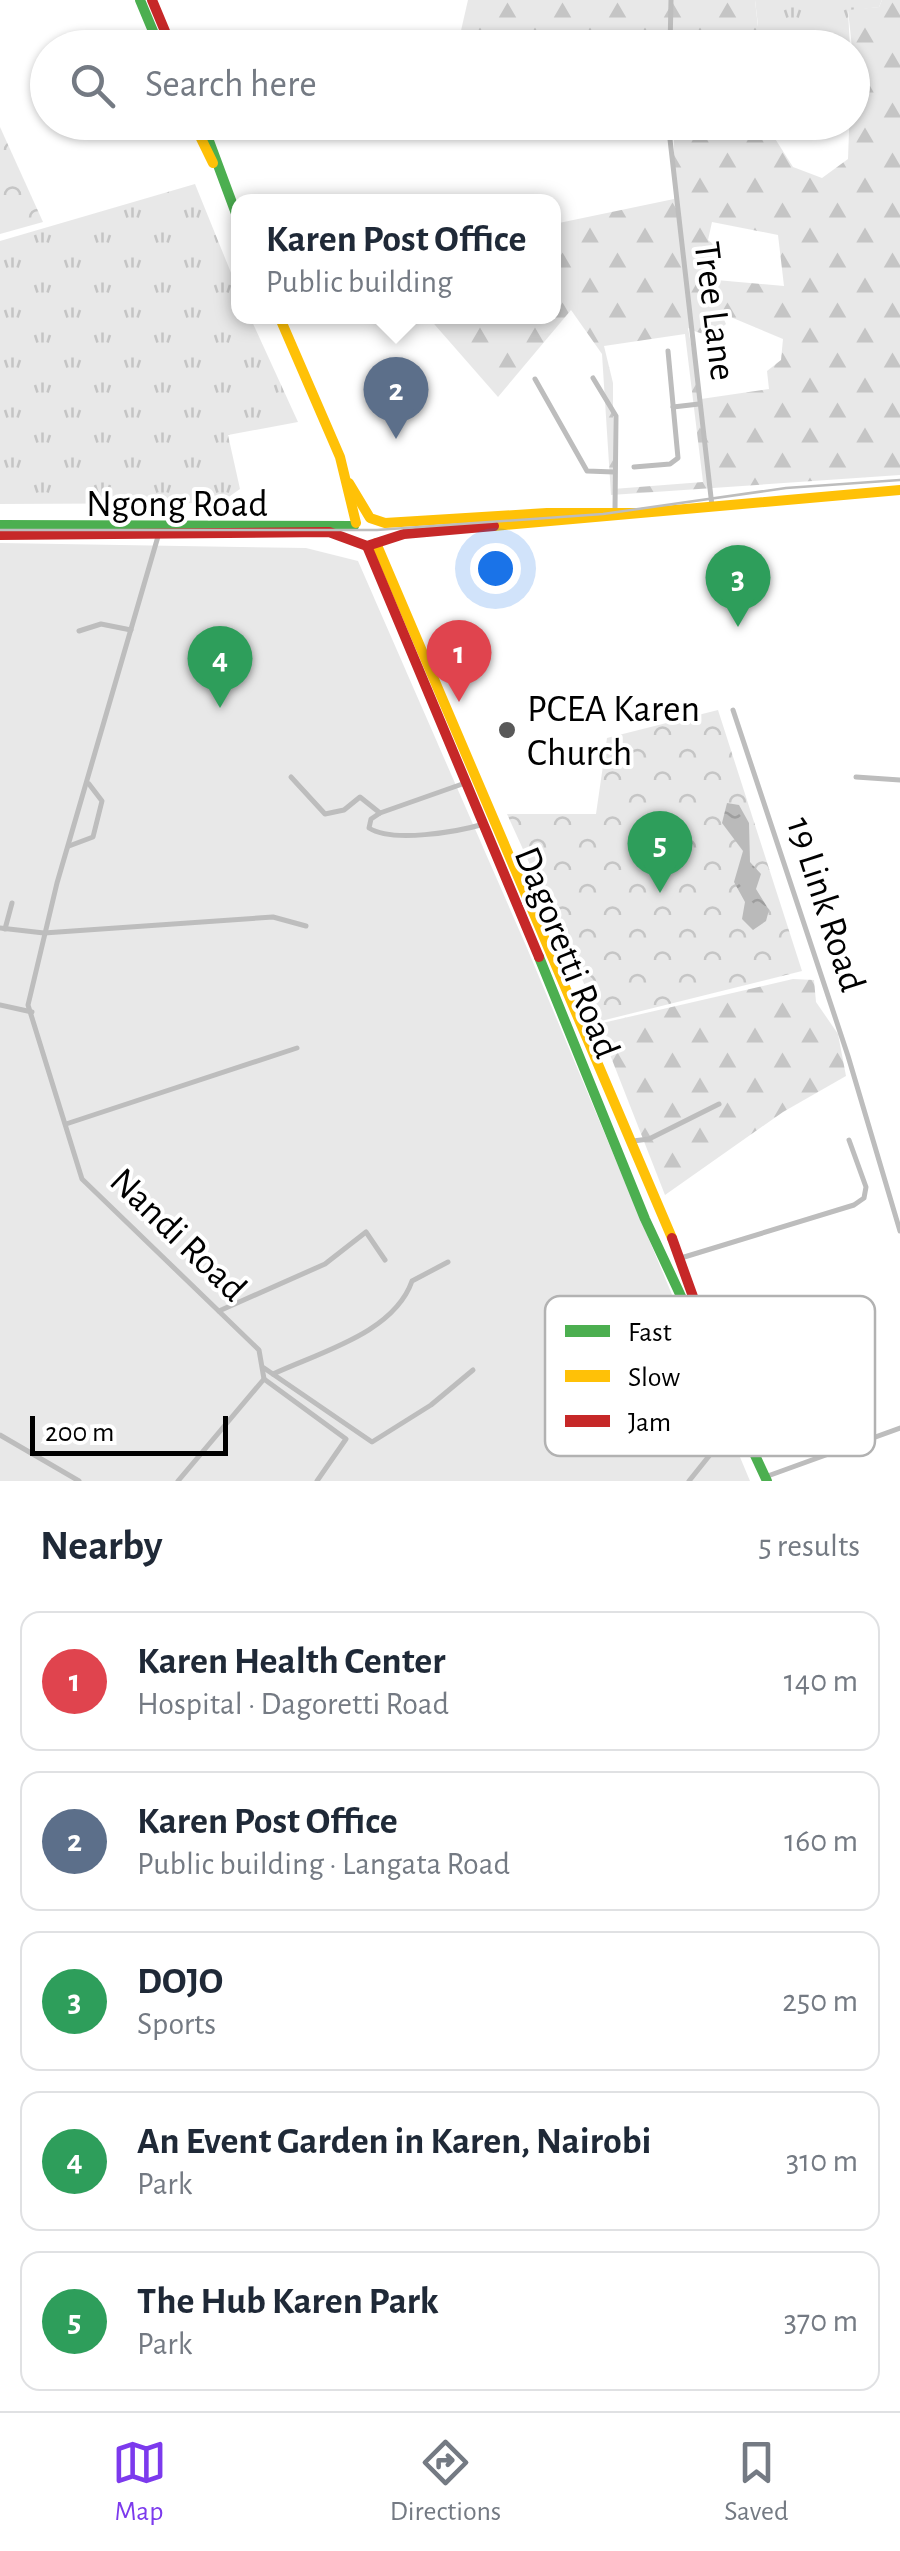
<!DOCTYPE html>
<meta charset="utf-8">
<style>
:root{--surface:#fff;--page:#f6f6f7;--text:#1f2937;--muted:#747a83;--line:#e0e1e3;--accent:#7c3aed}
body{margin:0;font-family:"Alegreya Sans",sans-serif;background:var(--page);color:var(--text)}
.scale{position:absolute;left:30px;bottom:25px;width:198px;box-sizing:border-box;padding-left:10px;border:5px solid #000;border-top:0;font-size:28px;line-height:35px;white-space:nowrap;color:#000;-webkit-text-stroke:8px #fff;paint-order:stroke}
.you{position:absolute;left:495px;top:568px;width:35px;height:35px;margin:-25px;border:8px solid #fff;border-radius:50%;background:#1a73e8;box-shadow:0 0 0 15px #1a73e833}
.badge{display:grid;place-items:center;width:65px;height:65px;border-radius:50%;background:var(--accent);color:#fff;font-size:32px;font-weight:700}
.pin{position:absolute;translate:-50% -82px;filter:drop-shadow(0 2px 5px #0008)}
.pin::after{content:'';position:absolute;top:52px;width:35px;height:30px;background:inherit;clip-path:polygon(0 0,100% 0,50% 100%)}
.popup{position:absolute;left:231px;top:194px;width:330px;height:130px;box-sizing:border-box;display:grid;place-content:center;border-radius:20px;background:var(--surface);filter:drop-shadow(0 2px 8px #0005);font-size:32px;white-space:nowrap;color:var(--muted)}
.popup b{font-size:38px;color:var(--text)}
.popup::after{content:'';position:absolute;left:50%;top:100%;margin-left:-20px;border:20px solid transparent;border-top-color:var(--surface)}
.list{margin:0;padding:0;list-style:none}
h2{display:flex;justify-content:space-between;align-items:center;height:130px;margin:0;padding:0 40px;font-size:42px}
h2 small{font-size:32px;font-weight:400;color:var(--muted)}
.list li{display:grid;grid-template-columns:65px 1fr auto;gap:30px;align-items:center;box-sizing:border-box;height:140px;margin:0 20px 20px;padding:0 20px;border:2px solid var(--line);border-radius:20px}
.list b{display:block;font-size:38px;white-space:nowrap}
.list p{margin:0;font-size:32px;white-space:nowrap;color:var(--muted)}
.list em{font-size:32px;font-style:normal;color:var(--muted)}
.icon{flex:none;width:55px;height:55px;fill:none;stroke:currentColor;stroke-width:2;stroke-linecap:round;stroke-linejoin:round}
.map{position:relative;flex:none;width:900px;height:1481px;overflow:hidden}
.search{position:absolute;background:var(--surface);box-shadow:0 2px 8px #0004;left:30px;right:30px;top:30px;height:110px;display:flex;align-items:center;gap:25px;box-sizing:border-box;padding:0 35px;border-radius:55px;color:var(--muted);font-size:38px}
.sheet{height:930px;background:var(--surface)}
nav{display:flex;justify-content:space-around;align-items:center;box-sizing:border-box;height:140px;border-top:2px solid var(--line);background:var(--surface);font-size:28px;color:var(--muted)}
nav a{display:grid;justify-items:center;gap:5px}
nav .on{color:var(--accent)}
.map>svg:first-child{display:block}
.grass{fill:url(#grass-tufts)}
.forest{fill:url(#forest-firs);fill-rule:evenodd}
.park{fill:url(#park-crowns)}
.garden{fill:#e8e8e8}
.water{fill:url(#water-ripples)}
.lines{fill:none;stroke-linecap:round;stroke-linejoin:round}
.street{stroke:#bdbdbd;stroke-width:5}
.fast{stroke:#4caf50;stroke-width:10}
.slow{stroke:#ffc107;stroke-width:10}
.jam{stroke:#c62828;stroke-width:10}
.tram{stroke:#bdbdbd;stroke-width:2.5}
.poi-dot{fill:#595959;stroke:#fff;stroke-width:4}
.labels{text-anchor:middle;stroke-width:8;stroke-linejoin:round;paint-order:stroke}
.street-label{font-size:38px;fill:#000;stroke:#fff}
.poi-label{font-size:38px;fill:#000;stroke:#fff;text-anchor:start}
.key{fill:#fff;stroke:#b2b2b2;stroke-width:2.5}
.key-label{font-size:28px;fill:#000}
</style>
<div class="map">
<svg width="900" height="1481" viewBox="0 0 900 1481">
<defs>
<pattern id="grass-tufts" width="24" height="20" patternUnits="userSpaceOnUse" patternTransform="scale(2.5)"><rect width="24" height="20" fill="#e8e8e8"/><path d="M3 7l-1-3M5 7V3M7 7l1-3M15 17l-1-3M17 17v-4M19 17l1-3" fill="none" stroke="#c5c5c5"/></pattern>
<pattern id="forest-firs" width="22" height="20" patternUnits="userSpaceOnUse" patternTransform="scale(2.5)"><rect width="22" height="20" fill="#e8e8e8"/><path d="M5 1l3.5 6h-7zM16 11l3.5 6h-7z" fill="#c5c5c5"/></pattern>
<pattern id="park-crowns" width="20" height="18" patternUnits="userSpaceOnUse" patternTransform="scale(2.5)"><rect width="20" height="18" fill="#e8e8e8"/><path d="M2 6a3 3 0 1 1 6 0M12 15a3 3 0 1 1 6 0" fill="none" stroke="#c5c5c5"/></pattern>
<pattern id="water-ripples" width="26" height="14" patternUnits="userSpaceOnUse" patternTransform="scale(2.5)"><rect width="26" height="14" fill="#bababa"/><path d="M2 4q2-2 4 0t4 0M15 11q2-2 4 0t4 0" fill="none" stroke="#9e9e9e"/></pattern>
</defs>
<rect width="100%" height="100%" fill="#fff"/>
<g class="grass">
<polygon points="755,0 882,0 879,7 848,11 850,47 750,48 758,25"/>
<polygon points="195,184 238,290 238,316 250,317 298,422 228,435 240,489 220,503 0,504 0,241"/>
</g>
<g class="forest">
<polygon points="468,0 755,0 759,36 750,48 457,48"/>
<path d="M882,0h18v475l-289,20 -9,-141 -31,-44 -73,87 -70,-80 126,-1v-92l120,-25v-76h104l-4,14 19,30 29,11 26,-19 4,-111 -4,-38 31,-3zM712,222l66,13 6,51 -68,-6 2,-32 -10,-8zM721,313l62,26 -2,21 -14,11 2,18 -68,10 -13,-71c16,8 23,9 38,-4zM685,334l18,148 -90,7v-106l-9,-37z"/>
<polygon points="793,979 814,980 816,1002 838,1034 846,1076 783,1112 665,1195 598,1024"/>
</g>
<g class="park">
<polygon points="0,127 43,222 0,234"/>
<polygon points="718,710 802,971 601,1021 507,814 596,814 607,738"/>
</g>
<polygon class="garden" points="0,543 306,548 358,561 527,948 750,1481 0,1481"/>
<polygon class="water" points="727,803 739,805 749,823 750,862 761,874 756,889 769,910 766,921 753,930 742,919 745,902 734,882 743,851 722,823"/>
<g class="lines">
<g class="street">
<polyline points="670,48 671,0"/>
<polyline points="668,122 712,506"/>
<polyline points="593,378 616,416 615,510"/>
<polyline points="535,379 587,471 614,472"/>
<polyline points="673,407 699,404"/>
<polyline points="634,467 670,464 678,458 668,351"/>
<polyline points="159,533 57,883 28,1005 82,1179 259,1350 264,1379 178,1481"/>
<polyline points="79,631 101,624 131,630"/>
<polyline points="733,710 848,1056 900,1231"/>
<polyline points="291,777 325,814 344,810 360,797 380,813"/>
<polyline points="856,777 900,780"/>
<path d="M468,782l-88,31 -9,6 -2,9c23,15 88,4 115,-4"/>
<polyline points="69,846 93,837 102,801 89,784"/>
<polyline points="0,928 44,933 273,917 306,926"/>
<polyline points="5,929 12,903"/>
<polyline points="0,1005 32,1012"/>
<polyline points="66,1124 297,1048"/>
<polyline points="633,1141 649,1139 719,1104"/>
<polyline points="681,1258 854,1205 864,1198 866,1187 849,1140"/>
<polyline points="219,1311 325,1264 366,1232 385,1260"/>
<polyline points="264,1368 372,1442 431,1405 473,1370"/>
<path d="M273,1374c47,-22 121,-41 139,-93l36,-19"/>
<polyline points="264,1379 346,1439 317,1481"/>
<polyline points="0,1435 79,1481"/>
<polyline points="765,1477 900,1428"/>
<polyline points="689,1481 737,1421"/>
</g>
<g class="fast">
<polyline points="140,0 160,48"/>
<polyline points="202,122 238,219"/>
<polyline points="0,525 354,526"/>
<polyline points="539,957 645,1219 767,1481"/>
</g>
<g class="slow">
<polyline points="193,122 213,163"/>
<polyline points="279,316 340,457 356,523"/>
<polyline points="349,483 370,518 385,523 547,513 638,513"/>
<polyline points="494,526 900,490"/>
<polyline points="376,543 672,1238"/>
</g>
<g class="jam">
<polyline points="152,0 172,48"/>
<polyline points="0,535 329,532 367,546 404,534 494,526"/>
<polyline points="367,546 539,957"/>
<polyline points="672,1238 715,1358"/>
</g>
<polyline class="tram" points="0,530 377,530 603,514 786,488 900,480"/>
</g>
<circle class="poi-dot" cx="507" cy="730" r="10"/>
<g class="labels">
<g class="street-label">
<text transform="translate(716 311) rotate(83)" y="13">Tree Lane</text>
<text x="177" y="516">Ngong Road</text>
<text transform="translate(827 904) rotate(72)" y="13">19 Link Road</text>
<text transform="translate(568 952) rotate(68)" y="13">Dagoretti Road</text>
<text transform="translate(179 1234) rotate(44)" y="13">Nandi Road</text>
</g>
<g class="poi-label">
<text x="527" y="721">PCEA Karen<tspan x="527" dy="44">Church</tspan></text>
</g>
</g>
<rect x="545" y="1296" width="330" height="160" rx="15" class="key"/>
<rect x="565" y="1325" width="45" height="12" fill="#4caf50"/>
<rect x="565" y="1370" width="45" height="12" fill="#ffc107"/>
<rect x="565" y="1415" width="45" height="12" fill="#c62828"/>
<g class="key-label">
<text x="628" y="1341">Fast</text>
<text x="628" y="1386">Slow</text>
<text x="628" y="1431">Jam</text>
</g>
</svg>
<div class="scale">200 m</div>
<div class="you"></div>
<div class="pin badge" style="left:459px;top:702px;background:#e0444e">1</div>
<div class="pin badge" style="left:396px;top:439px;background:#5c6f8a">2</div>
<div class="popup"><b>Karen Post Office</b>Public building</div>
<div class="pin badge" style="left:738px;top:627px;background:#2e9e5b">3</div>
<div class="pin badge" style="left:220px;top:708px;background:#2e9e5b">4</div>
<div class="pin badge" style="left:660px;top:893px;background:#2e9e5b">5</div>
<div class="search"><svg class="icon" aria-label="search" viewBox="0 0 24 24"><circle cx="10" cy="10" r="6"/><path d="M15 15l6 6"/></svg>Search here</div>
</div>
<section class="sheet">
<h2>Nearby<small>5 results</small></h2>
<ul class="list">
<li><span class="badge" style="background:#e0444e">1</span><div><b>Karen Health Center</b><p>Hospital · Dagoretti Road</p></div><em>140 m</em></li>
<li><span class="badge" style="background:#5c6f8a">2</span><div><b>Karen Post Office</b><p>Public building · Langata Road</p></div><em>160 m</em></li>
<li><span class="badge" style="background:#2e9e5b">3</span><div><b>DOJO</b><p>Sports</p></div><em>250 m</em></li>
<li><span class="badge" style="background:#2e9e5b">4</span><div><b>An Event Garden in Karen, Nairobi</b><p>Park</p></div><em>310 m</em></li>
<li><span class="badge" style="background:#2e9e5b">5</span><div><b>The Hub Karen Park</b><p>Park</p></div><em>370 m</em></li>
</ul>
</section>
<nav>
<a class="on"><svg class="icon" aria-label="map" viewBox="0 0 24 24"><path d="M3 6l6-2 6 2 6-2v14l-6 2-6-2-6 2zM9 4v14M15 6v14"/></svg>Map</a>
<a><svg class="icon" aria-label="directions" viewBox="0 0 24 24"><path d="M12 3l9 9-9 9-9-9zM9 14v-3h6M13 9l2 2-2 2"/></svg>Directions</a>
<a><svg class="icon" aria-label="saved" viewBox="0 0 24 24"><path d="M7 4h10v16l-5-4-5 4z"/></svg>Saved</a>
</nav>
